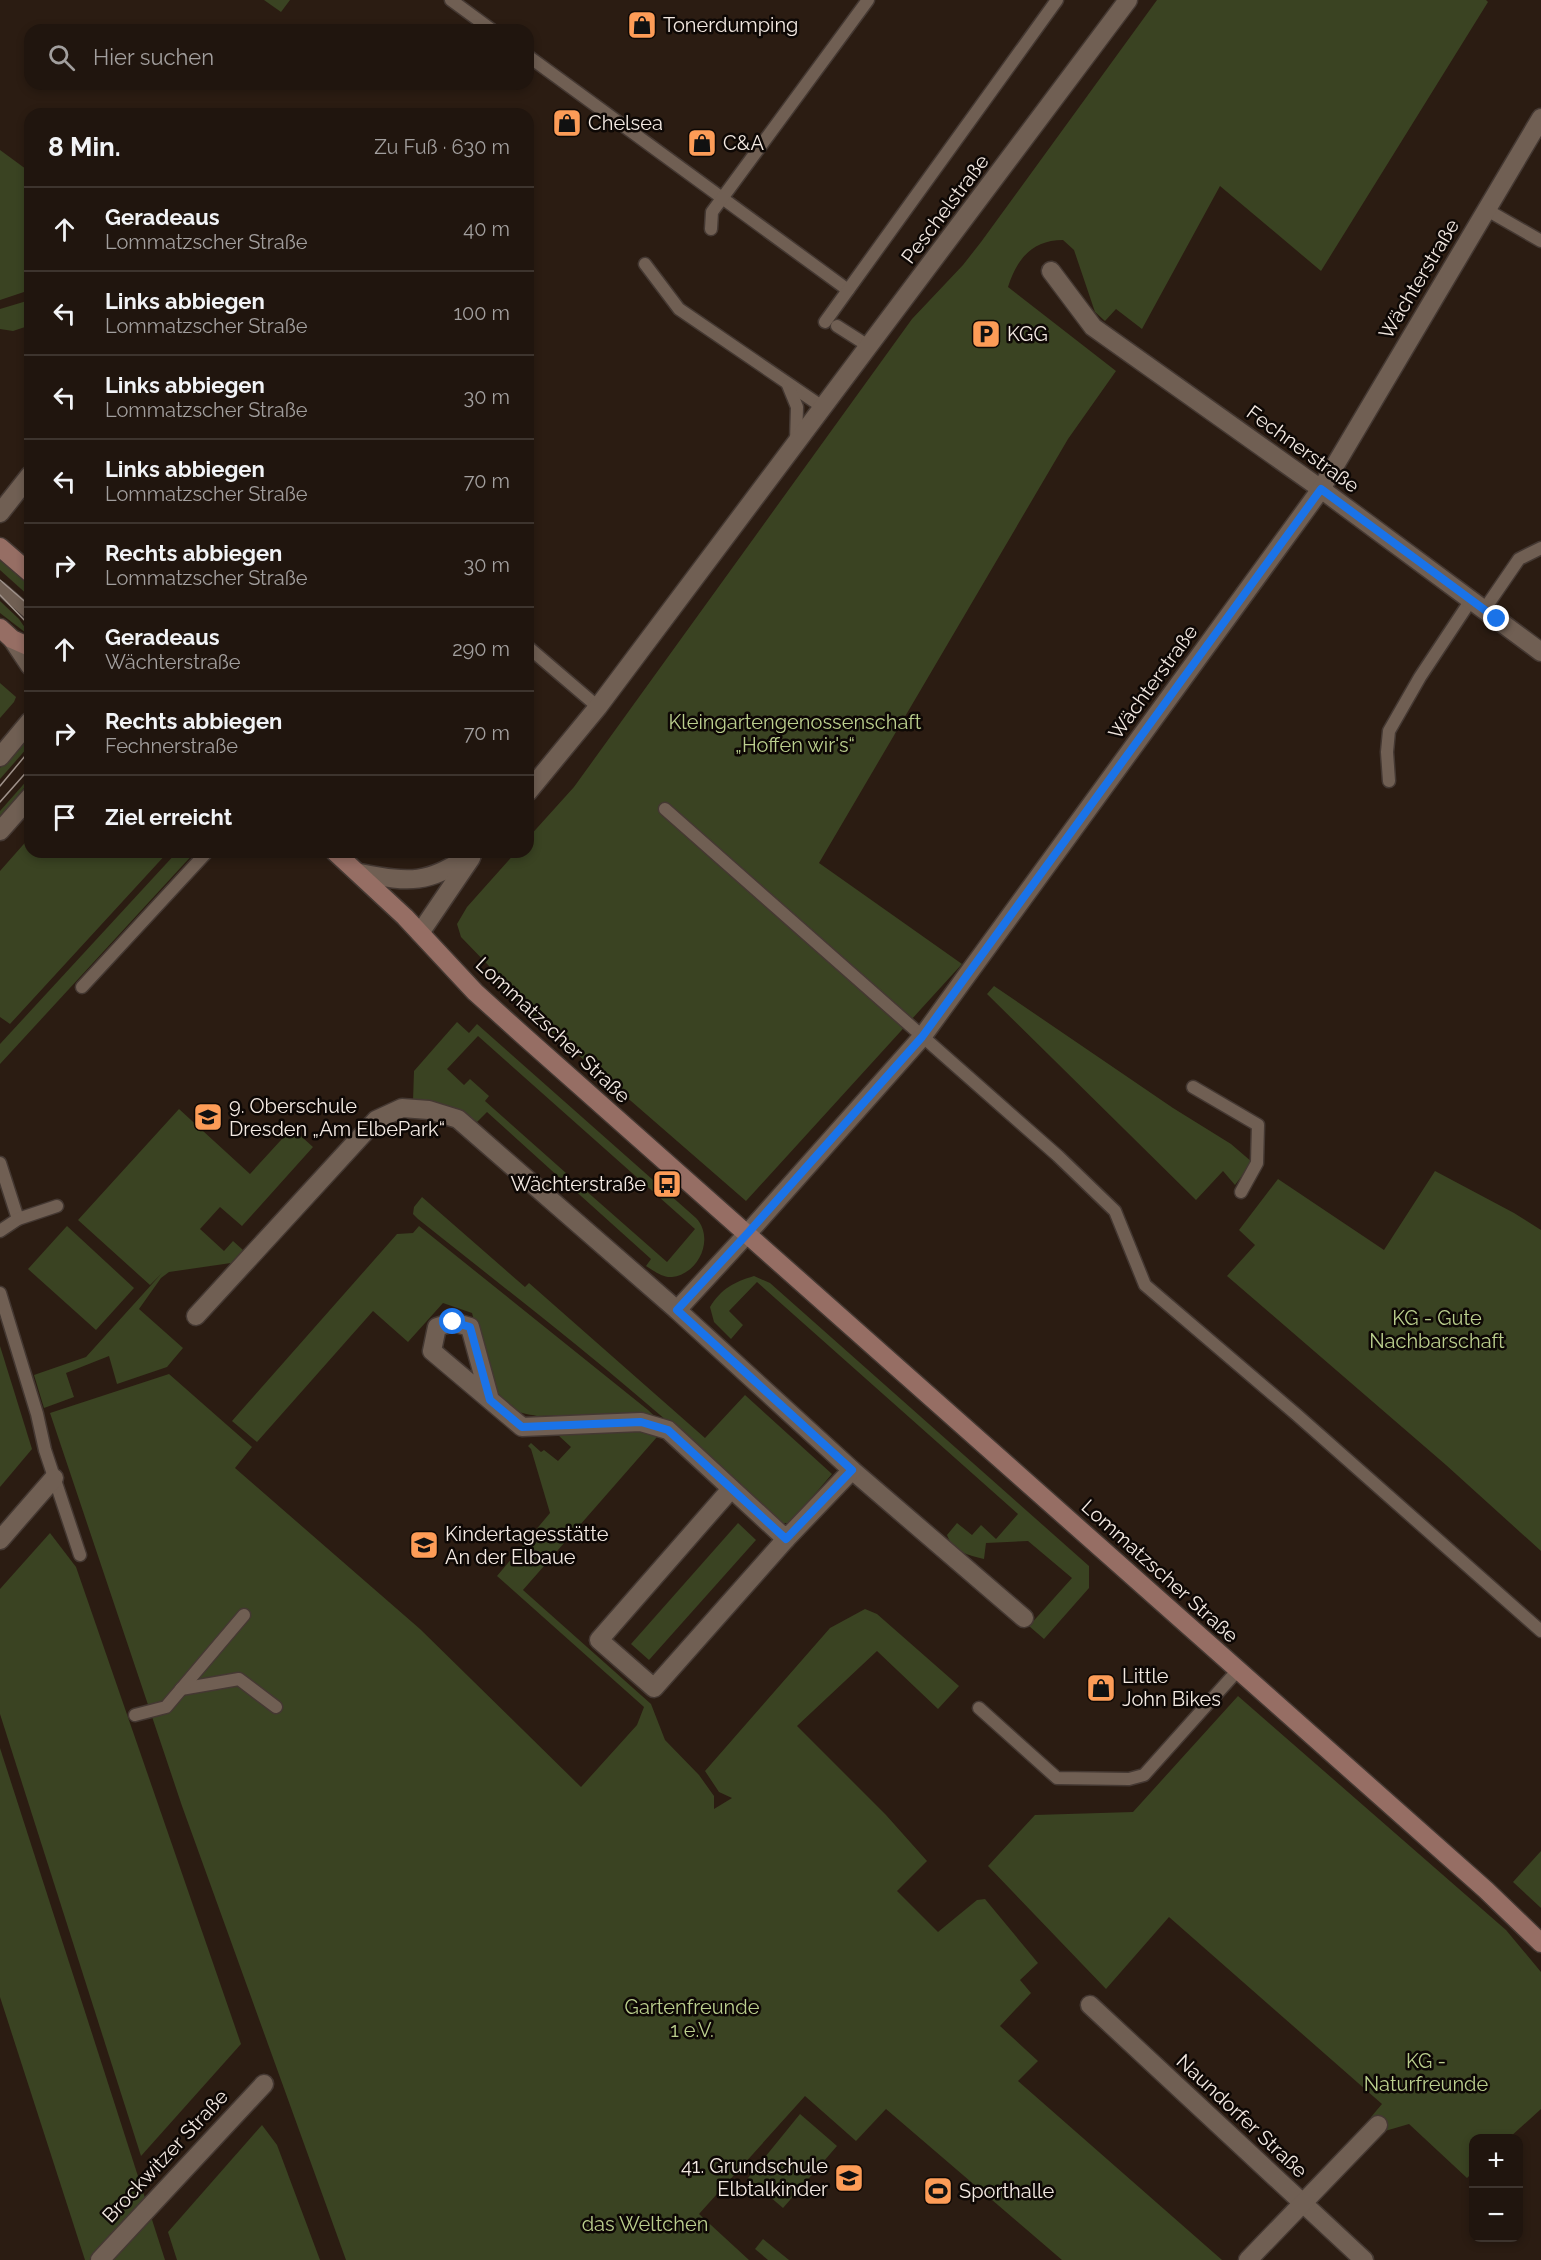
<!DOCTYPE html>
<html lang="de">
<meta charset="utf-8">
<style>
:root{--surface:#20150e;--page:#281e17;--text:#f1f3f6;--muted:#a29f9e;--line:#3d342e}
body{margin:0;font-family:Raleway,sans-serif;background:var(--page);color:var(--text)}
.controls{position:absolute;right:18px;bottom:18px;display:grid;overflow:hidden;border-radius:12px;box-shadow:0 3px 9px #0003}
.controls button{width:54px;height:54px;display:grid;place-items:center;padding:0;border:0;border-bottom:2px solid var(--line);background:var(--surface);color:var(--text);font:30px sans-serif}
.stop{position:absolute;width:18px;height:18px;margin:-14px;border:4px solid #1a73e8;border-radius:50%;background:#fff}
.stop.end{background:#1a73e8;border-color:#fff;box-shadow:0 2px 6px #0008}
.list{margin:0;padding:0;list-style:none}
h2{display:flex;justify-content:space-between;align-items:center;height:78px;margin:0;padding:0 24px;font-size:26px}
h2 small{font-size:20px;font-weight:400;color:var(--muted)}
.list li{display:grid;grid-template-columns:39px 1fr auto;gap:18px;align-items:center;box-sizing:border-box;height:84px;padding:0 24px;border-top:2px solid var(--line)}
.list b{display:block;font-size:22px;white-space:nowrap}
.list p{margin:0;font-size:20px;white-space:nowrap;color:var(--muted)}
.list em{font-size:20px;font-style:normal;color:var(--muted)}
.icon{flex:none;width:33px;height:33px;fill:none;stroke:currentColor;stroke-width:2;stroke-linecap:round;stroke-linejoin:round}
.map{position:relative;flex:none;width:1541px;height:2260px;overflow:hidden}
.search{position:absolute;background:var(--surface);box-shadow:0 3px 9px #0003;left:24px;top:24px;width:510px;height:66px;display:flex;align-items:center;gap:15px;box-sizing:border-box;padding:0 21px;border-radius:18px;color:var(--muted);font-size:22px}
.panel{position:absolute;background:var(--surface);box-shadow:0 3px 9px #0003;left:24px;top:108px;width:510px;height:750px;border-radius:18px}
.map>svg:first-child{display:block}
.green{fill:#3a4322}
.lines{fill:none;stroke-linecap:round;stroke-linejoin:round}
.lane-casing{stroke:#443832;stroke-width:15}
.street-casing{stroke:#443832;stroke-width:21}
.secondary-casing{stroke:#443832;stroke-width:21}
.lane{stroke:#705f53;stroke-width:12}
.street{stroke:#705f53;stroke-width:18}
.secondary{stroke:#966e64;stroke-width:18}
.tram{stroke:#9f928a;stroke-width:1.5}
.route{stroke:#1a73e8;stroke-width:8}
.labels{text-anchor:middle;stroke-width:5;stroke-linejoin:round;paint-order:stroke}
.poi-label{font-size:20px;fill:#f3e9e2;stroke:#0e0805;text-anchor:start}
.street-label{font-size:20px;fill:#f3e9e2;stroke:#0e0805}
.park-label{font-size:20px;fill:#bbcf8e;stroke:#0e0805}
</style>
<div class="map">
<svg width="1541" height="2260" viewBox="0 0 1541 2260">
<rect width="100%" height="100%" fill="#2b1c12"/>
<g class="green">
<polygon points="264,0 290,0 281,12"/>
<path d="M1157,0h329l2,2 -167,269 -101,-85 -78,143 -26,-20 -11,12 -10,-9 -21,-62 -11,-10c-31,0 -46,19 -55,47l108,84 -48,68 -249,424 143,101 -216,237 -253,-220 -4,-15 -28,-29 -4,-13 10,-17 49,-55h12v-14l46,-51 338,-468 51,-54 18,-23z"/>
<polygon points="0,150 30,172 30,290 0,300"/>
<polygon points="30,300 30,317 25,327 13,331 0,329 0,309"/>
<polygon points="0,558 30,585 30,597 0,570"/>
<polygon points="0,601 19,619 28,632 26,633 0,613"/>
<polygon points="0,683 16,697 14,702 0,718"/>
<polygon points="30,735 28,747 0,779 0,768"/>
<polygon points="30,777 30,781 0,817 0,811"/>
<polygon points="30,837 30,852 168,852 10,1024 0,1017 0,871"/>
<polygon points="177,852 195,852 0,1064 0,1044"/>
<polygon points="994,986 1173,1108 1231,1144 1252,1162 1235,1185 1223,1171 1196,1200 987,994"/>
<path d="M457,1022l12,11 8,-9 219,194c19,20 3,56 -24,59 -9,1 -18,-6 -26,-11l5,-7 -80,-72 5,-5 91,80 28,-33 -217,-193 -31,33 17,16 6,-6 19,17 -4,5 81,72 -5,6 -74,-67 -10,10c-20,-13 -40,-21 -64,-21l1,-30z"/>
<polygon points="179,1109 250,1174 292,1128 313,1147 242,1226 220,1207 200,1229 224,1251 233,1241 243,1250 231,1263 169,1272 161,1278 139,1309 183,1348 167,1367 117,1384 109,1356 66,1373 74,1397 44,1408 34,1375 86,1357 162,1273 150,1285 78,1220"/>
<polygon points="1435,1171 1514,1213 1541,1230 1541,1551 1446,1465 1227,1276 1255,1245 1239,1230 1278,1179 1384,1250"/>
<path d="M422,1197l103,90 4,-4 176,155 40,-43 87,79 -42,49h-13c-111,-111 -236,-206 -359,-304l-5,-5 1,-7z"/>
<polygon points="67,1226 134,1288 96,1330 28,1269"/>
<path d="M419,1226l229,184 16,15 -36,-11 -91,2c-11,-2 -26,-4 -35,-13 -15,-14 -24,-69 -30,-90l-29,-10 -35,39 -35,-31 -116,131 -25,-21 165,-187 16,-1z"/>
<path d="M754,1276l16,7 319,283v22l-45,51 -15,-13 43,-48 -44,-37 -42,2 -2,16c-16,-4 -31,-7 -37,-24l10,-12 15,12 9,-10 15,14 22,-25 -261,-232 -28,29 14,14 -12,14 -17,-17 -4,-15c11,-18 24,-25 44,-31z"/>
<polygon points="0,1346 32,1449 0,1487"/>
<polygon points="169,1374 252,1447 235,1468 420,1629 581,1787 637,1725 644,1707 497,1576 550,1513 531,1449 528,1446 531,1443 541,1452 544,1450 558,1461 571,1447 558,1435 564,1431 638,1430 657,1437 523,1590 651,1704 665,1740 699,1775 714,1796 714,1809 732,1798 719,1792 705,1771 830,1628 865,1609 877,1614 959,1686 938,1709 877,1651 797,1726 886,1815 927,1861 897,1891 938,1932 977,1900 985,1899 1038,1963 1020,1980 1031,1993 1000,2026 1038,2061 1018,2081 1222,2260 1062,2260 886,2109 856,2141 805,2096 699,2214 749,2260 346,2260 182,1806 50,1413"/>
<polygon points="738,1523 756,1540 649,1660 631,1644"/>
<polygon points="50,1533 76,1567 241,2044 141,2156 0,1714 0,1589"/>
<polygon points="1238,1696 1506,1930 1541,1972 1541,2109 1509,2138 1474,2138 1473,2172 1467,2178 1409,2124 1385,2131 1371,2117 1382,2104 1169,1917 1106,1989 988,1866 1035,1815 1133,1812"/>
<polygon points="0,1748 165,2260 85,2260 0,1997"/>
<polygon points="1541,1851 1541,1908 1513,1882"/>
<polygon points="800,2114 837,2146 783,2208 748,2178"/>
<polygon points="262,2125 277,2145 320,2260 177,2260 168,2232"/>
<polygon points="763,2239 789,2260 768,2260 755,2249"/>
</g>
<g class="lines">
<g class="lane-casing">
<g id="lane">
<polyline points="451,0 492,30"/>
<polyline points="528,56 848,290"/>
<polyline points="1487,210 1541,241"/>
<polyline points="711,229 712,212 868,0"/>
<polyline points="645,264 679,309 824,408"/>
<polyline points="825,322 1057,0"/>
<polyline points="837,326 870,347"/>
<polyline points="788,385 797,407 796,442"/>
<polyline points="0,588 30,614"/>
<polyline points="1484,610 1519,559 1541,548"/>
<polyline points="528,647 598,707"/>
<polyline points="1389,781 1387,752 1389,731 1420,677 1471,600"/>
<polyline points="665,809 1058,1156 1115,1211 1145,1285 1297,1415 1541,1631"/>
<polyline points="82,987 207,852"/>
<polyline points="1193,1087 1258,1125 1257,1163 1241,1192"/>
<polyline points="0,1163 18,1219"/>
<polyline points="0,1231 18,1219 57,1206"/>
<polyline points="0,1293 37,1414 45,1450 80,1555"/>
<polyline points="181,1689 239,1679 276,1707"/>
<polyline points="979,1708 1057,1778 1129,1779 1144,1775 1238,1670"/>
<polyline points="135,1715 166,1707 244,1615"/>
</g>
</g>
<g class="street-casing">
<g id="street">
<polyline points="1051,271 1093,327 1321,489 1541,652"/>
<polyline points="0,513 30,475"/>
<polyline points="12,639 30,666"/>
<polyline points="0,757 30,721"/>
<polyline points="528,792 598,707 1128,0"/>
<polyline points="0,831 30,797"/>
<path d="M360,873c53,10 65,11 112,-18"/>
<polyline points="420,933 471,858"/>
<polyline points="677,1310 747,1234 922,1037 1321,489 1541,118"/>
<polyline points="196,1316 376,1120 402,1108 429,1110 458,1119 677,1310 852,1470 1024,1618"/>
<polyline points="490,1400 432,1351 437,1327 453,1322 470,1327 490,1400 522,1427 641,1422 668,1430 786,1539 852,1470"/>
<polyline points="731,1489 599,1640 654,1688 786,1539"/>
<polyline points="0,1540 54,1478"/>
<polyline points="1090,2005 1364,2260"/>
<polyline points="100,2260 264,2084"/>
<polyline points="1248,2260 1378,2125"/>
</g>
</g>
<g class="secondary-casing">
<g id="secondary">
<polyline points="0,547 30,573"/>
<polyline points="0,628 12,639 30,647"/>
<polyline points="335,852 405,917 475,992 526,1038 1486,1890 1541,1943"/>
</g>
</g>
<use href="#lane" class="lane"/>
<use href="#street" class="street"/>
<use href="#secondary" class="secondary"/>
<g class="tram">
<polyline points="0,580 30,606"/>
<polyline points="0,595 30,626"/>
<polyline points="0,786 30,750"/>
<polyline points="0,802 30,768"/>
</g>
</g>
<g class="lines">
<polyline class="route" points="453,1322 470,1327 490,1400 522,1427 641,1422 668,1430 786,1539 852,1470 677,1310 747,1234 922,1037 1321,489 1497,619"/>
</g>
<defs>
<g id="shop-square" transform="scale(1.5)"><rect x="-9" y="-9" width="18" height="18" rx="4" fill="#fd9c57" stroke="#0e0805"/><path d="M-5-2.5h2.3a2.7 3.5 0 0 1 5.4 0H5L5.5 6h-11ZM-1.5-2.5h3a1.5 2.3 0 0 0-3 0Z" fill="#111"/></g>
<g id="parking-square" transform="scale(1.5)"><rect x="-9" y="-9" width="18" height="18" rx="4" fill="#fd9c57" stroke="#0e0805"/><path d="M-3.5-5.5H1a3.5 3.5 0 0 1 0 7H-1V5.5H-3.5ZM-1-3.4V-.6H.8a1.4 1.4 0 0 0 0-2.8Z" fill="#111"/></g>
<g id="school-square" transform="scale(1.5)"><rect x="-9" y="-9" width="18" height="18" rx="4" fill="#fd9c57" stroke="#0e0805"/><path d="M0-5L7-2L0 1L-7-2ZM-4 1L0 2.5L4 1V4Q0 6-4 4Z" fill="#111"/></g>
<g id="bus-square" transform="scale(1.5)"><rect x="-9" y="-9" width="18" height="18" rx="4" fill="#fd9c57" stroke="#0e0805"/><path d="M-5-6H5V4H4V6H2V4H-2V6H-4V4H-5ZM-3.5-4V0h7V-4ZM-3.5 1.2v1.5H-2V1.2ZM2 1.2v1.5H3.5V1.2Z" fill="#111"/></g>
<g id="stadium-square" transform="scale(1.5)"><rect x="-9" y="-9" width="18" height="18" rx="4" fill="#fd9c57" stroke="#0e0805"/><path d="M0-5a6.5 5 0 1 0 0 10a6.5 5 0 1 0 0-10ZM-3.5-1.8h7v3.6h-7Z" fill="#111"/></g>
</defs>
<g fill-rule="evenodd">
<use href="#shop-square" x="642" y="25"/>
<use href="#shop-square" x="567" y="123"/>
<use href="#shop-square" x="702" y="143"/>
<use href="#parking-square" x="986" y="334"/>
<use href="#school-square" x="208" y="1117"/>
<use href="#bus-square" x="667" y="1184"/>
<use href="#school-square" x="424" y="1545"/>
<use href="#shop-square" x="1101" y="1688"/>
<use href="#school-square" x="849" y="2178"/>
<use href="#stadium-square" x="938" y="2191"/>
</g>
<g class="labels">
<g class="poi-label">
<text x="663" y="32">Tonerdumping</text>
<text x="588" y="130">Chelsea</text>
<text x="723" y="150">C&amp;A</text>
<text x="1007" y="341">KGG</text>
<text x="229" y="1113">9. Oberschule<tspan x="229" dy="23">Dresden „Am ElbePark“</tspan></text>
<text x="646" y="1191" text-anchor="end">Wächterstraße</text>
<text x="445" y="1541">Kindertagesstätte<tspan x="445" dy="23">An der Elbaue</tspan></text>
<text x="1122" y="1683">Little<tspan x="1122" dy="23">John Bikes</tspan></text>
<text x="828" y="2173" text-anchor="end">41. Grundschule<tspan x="828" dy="23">Elbtalkinder</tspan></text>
<text x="959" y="2198">Sporthalle</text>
</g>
<g class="street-label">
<text transform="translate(945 209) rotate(-53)" y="7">Peschelstraße</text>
<text transform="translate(1419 279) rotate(-59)" y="7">Wächterstraße</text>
<text transform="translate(1303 449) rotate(36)" y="7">Fechnerstraße</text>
<text transform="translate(1153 682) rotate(-54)" y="7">Wächterstraße</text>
<text transform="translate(553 1030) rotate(43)" y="7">Lommatzscher Straße</text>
<text transform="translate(1160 1571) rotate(42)" y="7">Lommatzscher Straße</text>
<text transform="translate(1242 2116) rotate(43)" y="7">Naundorfer Straße</text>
<text transform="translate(165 2156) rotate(-47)" y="7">Brockwitzer Straße</text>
</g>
<g class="park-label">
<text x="795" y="729">Kleingartengenossenschaft<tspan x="795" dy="23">„Hoffen wir's“</tspan></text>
<text x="1437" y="1325">KG - Gute<tspan x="1437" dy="23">Nachbarschaft</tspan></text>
<text x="692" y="2014">Gartenfreunde<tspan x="692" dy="23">1 e.V.</tspan></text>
<text x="1426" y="2068">KG -<tspan x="1426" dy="23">Naturfreunde</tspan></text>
<text x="645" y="2231">das Weltchen</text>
</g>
</g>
</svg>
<div class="controls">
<button>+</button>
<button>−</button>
</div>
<div class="stop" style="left:453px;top:1322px"></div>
<div class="stop end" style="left:1497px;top:619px"></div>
<div class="search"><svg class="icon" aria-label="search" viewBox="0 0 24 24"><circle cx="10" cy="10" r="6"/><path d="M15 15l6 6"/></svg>Hier suchen</div>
<section class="panel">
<h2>8 Min.<small>Zu Fuß · 630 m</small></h2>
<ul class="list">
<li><svg class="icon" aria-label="ahead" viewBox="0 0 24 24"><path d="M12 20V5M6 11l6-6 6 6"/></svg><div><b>Geradeaus</b><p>Lommatzscher Straße</p></div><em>40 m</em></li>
<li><svg class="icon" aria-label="left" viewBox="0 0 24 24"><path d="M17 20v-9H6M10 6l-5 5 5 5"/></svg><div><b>Links abbiegen</b><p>Lommatzscher Straße</p></div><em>100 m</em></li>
<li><svg class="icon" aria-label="left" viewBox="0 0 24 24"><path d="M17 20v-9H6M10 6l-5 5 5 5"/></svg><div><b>Links abbiegen</b><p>Lommatzscher Straße</p></div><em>30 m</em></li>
<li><svg class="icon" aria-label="left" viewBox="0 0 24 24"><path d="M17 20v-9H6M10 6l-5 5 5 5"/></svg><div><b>Links abbiegen</b><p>Lommatzscher Straße</p></div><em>70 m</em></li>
<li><svg class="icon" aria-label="right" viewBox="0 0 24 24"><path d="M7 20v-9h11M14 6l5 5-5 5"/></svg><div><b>Rechts abbiegen</b><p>Lommatzscher Straße</p></div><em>30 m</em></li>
<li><svg class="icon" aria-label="ahead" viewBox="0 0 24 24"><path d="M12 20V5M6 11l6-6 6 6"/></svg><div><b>Geradeaus</b><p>Wächterstraße</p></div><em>290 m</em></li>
<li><svg class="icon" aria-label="right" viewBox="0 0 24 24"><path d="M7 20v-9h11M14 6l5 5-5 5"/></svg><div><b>Rechts abbiegen</b><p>Fechnerstraße</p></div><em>70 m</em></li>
<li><svg class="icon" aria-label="arrive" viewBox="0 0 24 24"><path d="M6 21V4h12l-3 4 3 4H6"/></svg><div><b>Ziel erreicht</b></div></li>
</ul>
</section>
</div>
